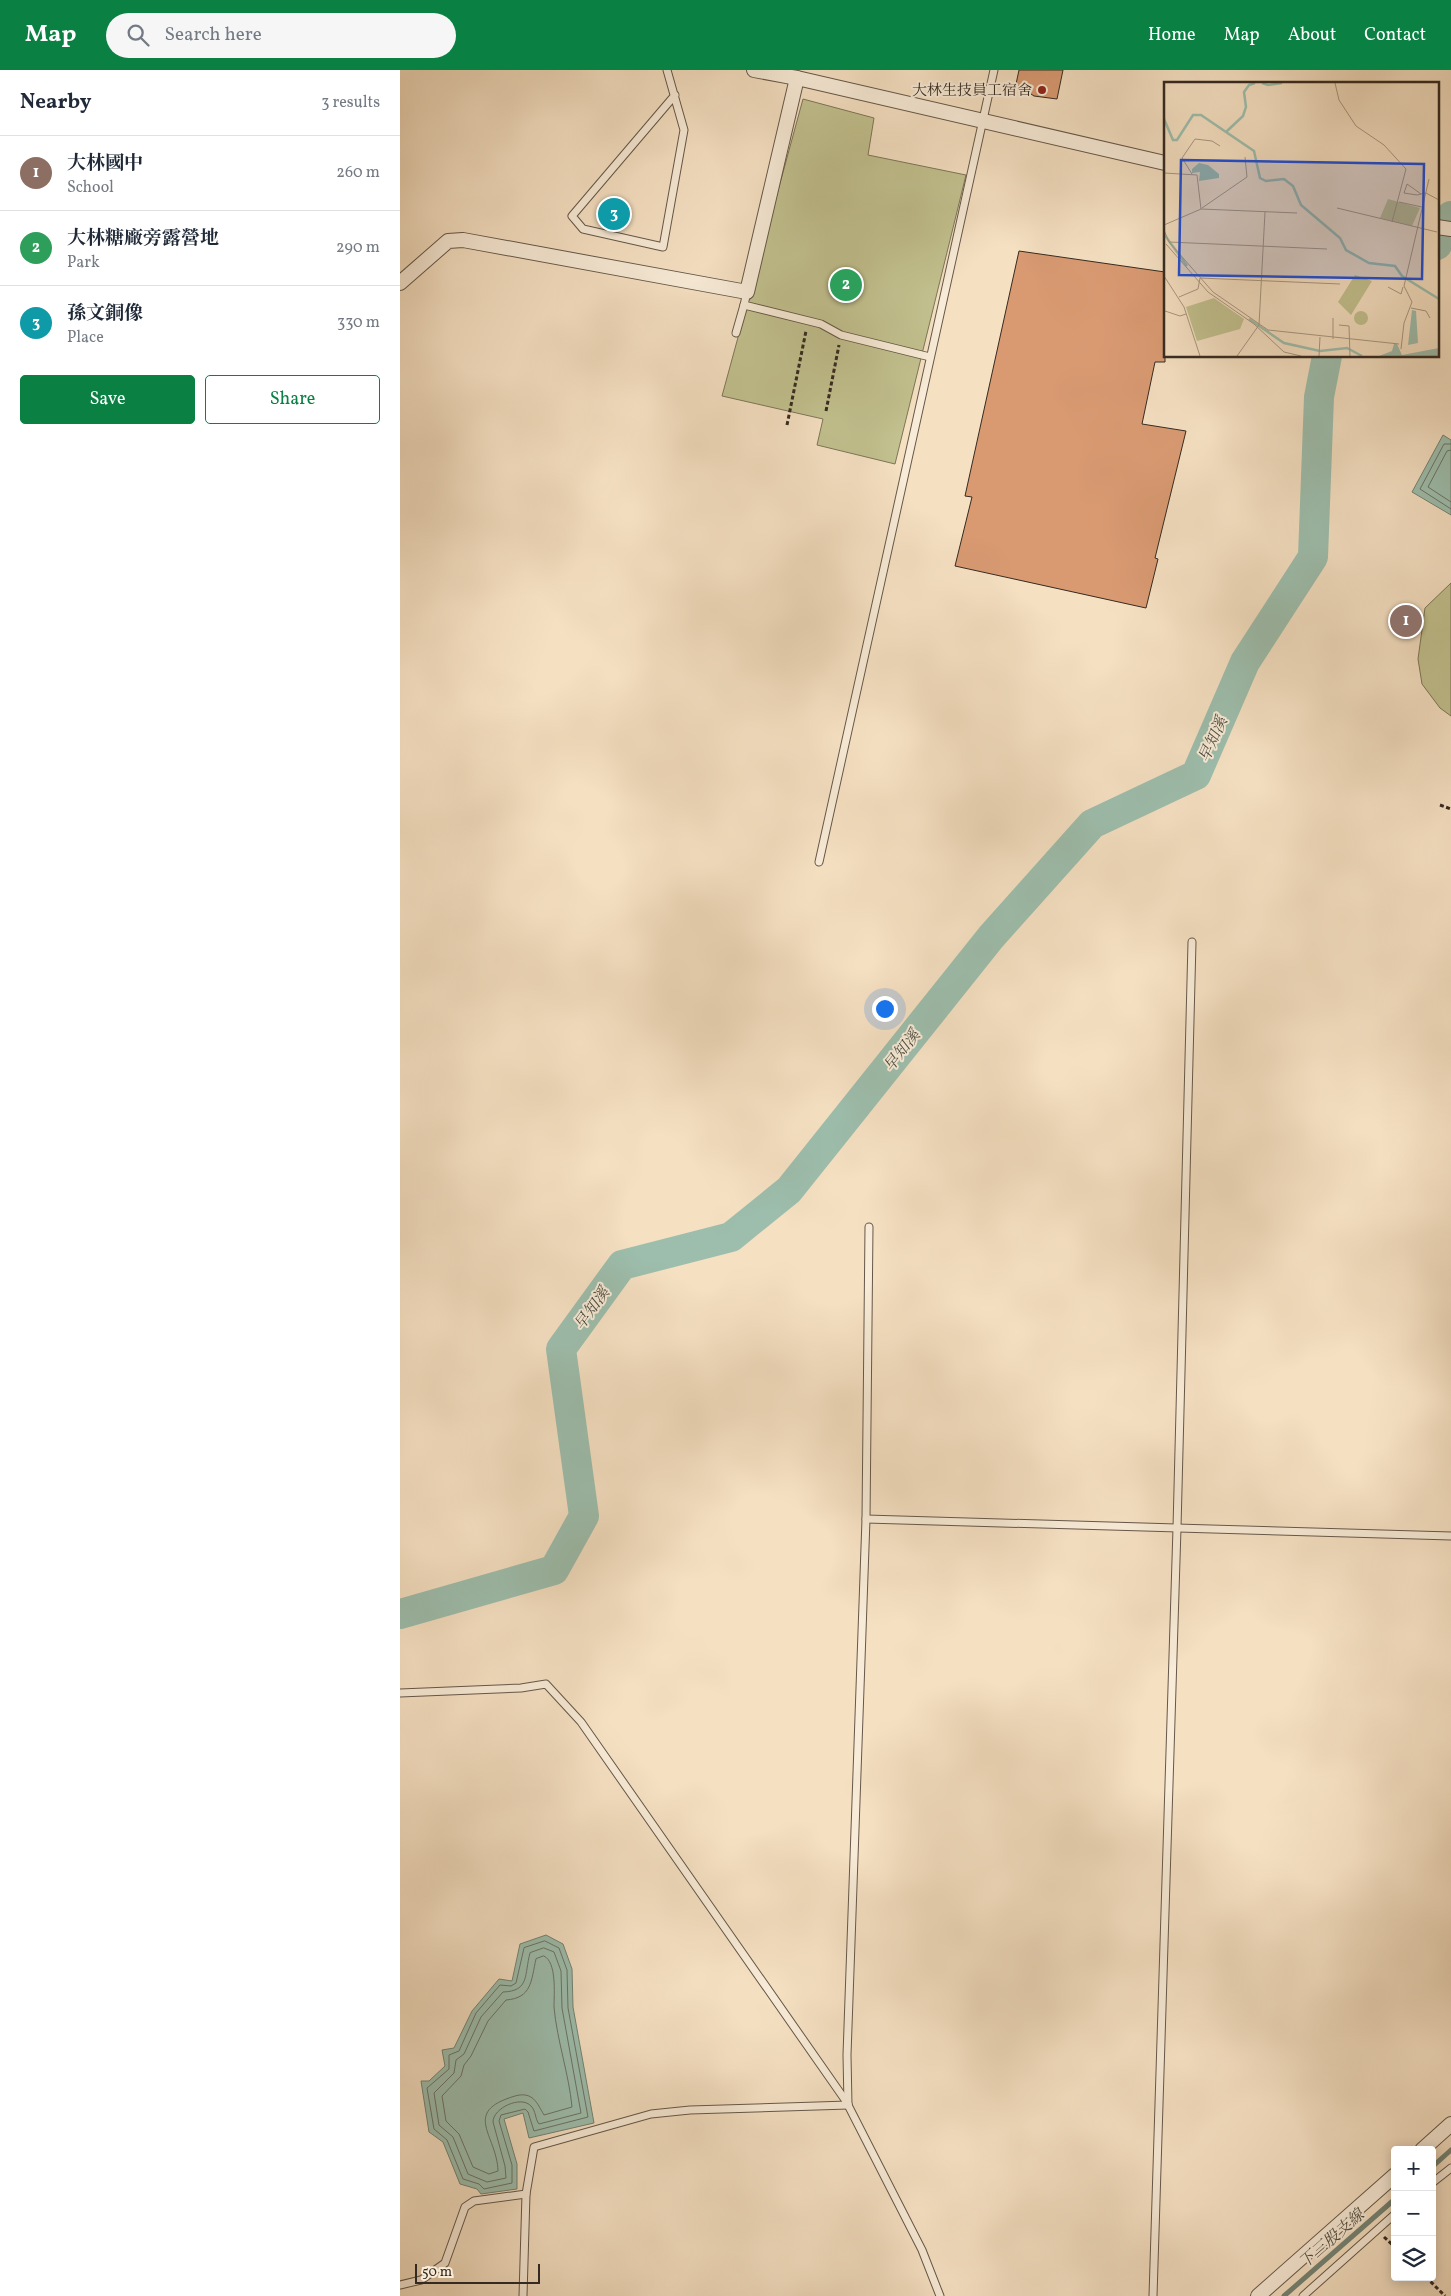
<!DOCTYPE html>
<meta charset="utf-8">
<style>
:root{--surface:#fff;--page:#f6f6f7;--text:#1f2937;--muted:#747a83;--line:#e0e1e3;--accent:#0b8043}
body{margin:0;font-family:Vollkorn,"Noto Serif TC",serif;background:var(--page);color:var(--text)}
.controls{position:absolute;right:15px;bottom:15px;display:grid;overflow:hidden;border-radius:5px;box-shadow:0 2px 12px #0003}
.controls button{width:45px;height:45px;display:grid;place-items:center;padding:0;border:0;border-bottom:1px solid var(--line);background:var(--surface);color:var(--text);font:25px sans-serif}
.scale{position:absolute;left:15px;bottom:12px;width:125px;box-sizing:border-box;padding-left:5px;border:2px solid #352a21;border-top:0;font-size:14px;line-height:18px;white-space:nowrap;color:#352a21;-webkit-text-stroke:4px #f8ebd7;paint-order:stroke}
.you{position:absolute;left:484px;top:938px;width:18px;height:18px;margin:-12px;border:4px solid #fff;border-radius:50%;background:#1a73e8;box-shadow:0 0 0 8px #1a73e833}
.badge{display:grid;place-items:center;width:32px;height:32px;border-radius:50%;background:var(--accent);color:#fff;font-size:16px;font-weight:700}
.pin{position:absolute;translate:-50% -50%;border:2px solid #fff;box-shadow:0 1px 5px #0006}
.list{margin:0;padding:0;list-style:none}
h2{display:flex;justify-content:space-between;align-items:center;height:65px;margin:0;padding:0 20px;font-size:21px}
h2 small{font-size:16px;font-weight:400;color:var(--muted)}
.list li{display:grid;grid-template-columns:32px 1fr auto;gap:15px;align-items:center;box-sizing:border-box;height:75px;padding:0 20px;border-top:1px solid var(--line)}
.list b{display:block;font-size:19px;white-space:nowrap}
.list p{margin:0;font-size:16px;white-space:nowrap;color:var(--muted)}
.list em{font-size:16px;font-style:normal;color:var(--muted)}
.actions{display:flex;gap:10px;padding:15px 20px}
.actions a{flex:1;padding:11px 0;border:1px solid var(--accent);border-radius:5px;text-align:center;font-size:18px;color:var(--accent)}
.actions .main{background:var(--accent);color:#fff}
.icon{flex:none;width:28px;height:28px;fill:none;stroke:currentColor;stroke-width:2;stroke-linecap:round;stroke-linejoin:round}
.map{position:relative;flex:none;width:1051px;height:2226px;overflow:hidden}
header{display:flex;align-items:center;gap:30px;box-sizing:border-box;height:70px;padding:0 25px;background:var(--accent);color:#fff}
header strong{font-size:24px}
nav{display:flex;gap:28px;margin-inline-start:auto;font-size:18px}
.search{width:350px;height:45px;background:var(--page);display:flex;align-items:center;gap:12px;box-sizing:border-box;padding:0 18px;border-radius:28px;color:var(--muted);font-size:19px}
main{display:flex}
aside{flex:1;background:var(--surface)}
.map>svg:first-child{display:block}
.green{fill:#c2c18f;stroke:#7c7658}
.water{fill:#9dbead;stroke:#738375}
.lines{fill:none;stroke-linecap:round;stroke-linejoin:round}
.shore{stroke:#697467;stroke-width:1}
.stream{stroke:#738375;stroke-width:5}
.river{stroke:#9dbead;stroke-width:30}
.building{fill:#d99a72;stroke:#352a21}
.service-casing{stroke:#655849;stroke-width:9}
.minor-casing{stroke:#655849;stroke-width:16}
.path{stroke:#352a21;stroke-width:3;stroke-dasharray:4 2.5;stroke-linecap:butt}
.service{stroke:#f8ebd7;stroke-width:7}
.minor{stroke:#f8ebd7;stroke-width:14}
.poi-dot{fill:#8f2418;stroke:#f8ebd7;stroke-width:2}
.labels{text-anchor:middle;stroke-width:4;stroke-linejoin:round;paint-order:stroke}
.poi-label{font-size:15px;fill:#352a21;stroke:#f8ebd7;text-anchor:end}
.water-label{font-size:16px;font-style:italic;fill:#4f4f44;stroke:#f8ebd7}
.inset-river{fill:none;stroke:#9dbead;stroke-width:2.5}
.inset-road{fill:none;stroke:#a89782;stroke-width:1}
.view{fill:#1d4ed8;fill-opacity:0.15;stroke:#1d4ed8;stroke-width:2.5}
.inset-edge{fill:none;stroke:#352a21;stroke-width:2.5}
</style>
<header>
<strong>Map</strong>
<div class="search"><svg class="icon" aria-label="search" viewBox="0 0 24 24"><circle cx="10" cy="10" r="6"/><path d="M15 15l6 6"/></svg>Search here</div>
<nav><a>Home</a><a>Map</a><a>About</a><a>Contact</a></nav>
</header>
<main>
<aside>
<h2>Nearby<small>3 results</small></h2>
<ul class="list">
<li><span class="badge" style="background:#8d6e63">1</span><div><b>大林國中</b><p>School</p></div><em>260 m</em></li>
<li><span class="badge" style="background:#2e9e5b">2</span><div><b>大林糖廠旁露營地</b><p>Park</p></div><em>290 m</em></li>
<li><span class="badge" style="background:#0f9aa8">3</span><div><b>孫文銅像</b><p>Place</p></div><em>330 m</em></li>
</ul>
<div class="actions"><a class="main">Save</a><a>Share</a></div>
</aside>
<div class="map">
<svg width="1051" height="2226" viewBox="0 0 1051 2226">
<rect width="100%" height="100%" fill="#f5e0c2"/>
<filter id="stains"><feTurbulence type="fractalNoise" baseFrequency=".004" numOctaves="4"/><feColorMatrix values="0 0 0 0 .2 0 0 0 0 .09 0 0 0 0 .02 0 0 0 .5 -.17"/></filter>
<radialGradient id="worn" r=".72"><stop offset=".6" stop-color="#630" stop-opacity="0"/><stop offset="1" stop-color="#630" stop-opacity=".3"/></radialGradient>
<g class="green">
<polygon points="403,29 474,48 468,85 566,105 495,394 417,375 423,349 322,326"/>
<polygon points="1051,513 1051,646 1040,638 1022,614 1018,589 1025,538"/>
</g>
<g class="water">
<polygon points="1043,365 1051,370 1051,445 1012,422"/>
<polygon points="146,1865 163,1874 172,1899 173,1937 194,2053 129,2068 123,2043 104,2049 117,2094 117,2119 81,2124 77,2119 60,2114 43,2072 29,2062 21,2011 29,2011 45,1996 42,1980 54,1978 72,1941 99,1909 112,1911 120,1874"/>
</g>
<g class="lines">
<g class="shore">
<polyline points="1051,374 1044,374 1020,419 1051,439"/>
<polyline points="1051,380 1047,381 1028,417 1051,432"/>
<polygon points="145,1871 159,1878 167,1900 168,1938 188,2047 134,2061 128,2042 125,2039 101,2045 99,2051 112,2095 112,2113 84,2119 79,2114 63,2109 47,2070 34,2059 27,2018 49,1999 49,1985 59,1981 76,1943 100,1915 111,1916 116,1913 124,1878"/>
<path d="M144,1878l10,4 7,19 1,37 19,105 -42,11c-4,-5 -3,-13 -8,-18 -10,-11 -38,2 -38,16l12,44 1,12 -19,4 -19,-8 -15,-37 -14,-12 -5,-32 20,-20 2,-13 8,-6 17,-37 22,-25c27,-1 21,-17 27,-39z"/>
<path d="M144,1886c13,6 10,38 10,51 3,34 15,67 18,100l-28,8c-7,-12 -11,-24 -29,-19 -54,16 -18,39 -17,75l-9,3 -16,-7 -14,-33 -13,-13 -4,-25 19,-20 3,-11 7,-9 17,-35 18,-21c26,-2 25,-19 30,-41z"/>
</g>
<g class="stream">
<polyline points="1032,2097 1051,2080"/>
<polyline points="884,2226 995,2129"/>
</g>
<g class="river">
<polyline points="1037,175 1051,146"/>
<polyline points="0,1544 154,1500 184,1446 161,1279 222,1195 331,1167 389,1120 591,867 692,754 796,705 845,592 913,487 919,327 927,286"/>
</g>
</g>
<g class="building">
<polygon points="619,0 663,0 657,29 634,26 616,14"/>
<polygon points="619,181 765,202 765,292 755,292 742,354 786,361 755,488 758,489 746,538 555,496 572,427 565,426"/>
</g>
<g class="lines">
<g class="service-casing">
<g id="service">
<polyline points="267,0 284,60 263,177 183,159 172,146 275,25"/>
<polyline points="347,222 344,235 421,254 441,265 530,287"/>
<polyline points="336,263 344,235"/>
<polyline points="419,792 594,0"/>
<polyline points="469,1157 466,1449 447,1985 448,2035 522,2180 540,2226"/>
<polyline points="466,1449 1051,1466"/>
<polyline points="0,1623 121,1618 146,1614 181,1652 448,2034"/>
<polyline points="1032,2113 1051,2098"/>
<polyline points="0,2215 21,2210 45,2193 65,2137 74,2131 126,2124"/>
<polyline points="123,2226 126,2124 134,2077 251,2044 290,2040 448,2035"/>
<polyline points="753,2226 777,1458 792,872"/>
<polyline points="903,2226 995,2144"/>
</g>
</g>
<g class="minor-casing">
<g id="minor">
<polyline points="354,0 397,8 765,93"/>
<polyline points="1037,157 1051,159"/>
<polyline points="0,213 48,171 63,170 347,222 397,8"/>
<polyline points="1022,2080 1051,2054"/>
<polyline points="858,2226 995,2105"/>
</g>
</g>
<g class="path">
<polyline points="426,341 439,275"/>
<polyline points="387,355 406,261"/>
<polyline points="1040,735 1051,739"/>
<polyline points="984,2167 995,2177"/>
<polyline points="1026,2207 1045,2226"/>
</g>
<use href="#service" class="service"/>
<use href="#minor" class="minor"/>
</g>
<circle class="poi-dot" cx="642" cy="20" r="5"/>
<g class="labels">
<g class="poi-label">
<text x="632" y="25">大林生技員工宿舍</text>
</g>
<g class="water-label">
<text transform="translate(812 669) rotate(-66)" y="6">早知溪</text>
<text transform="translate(501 980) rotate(-52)" y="6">早知溪</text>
<text transform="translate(191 1238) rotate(-54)" y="6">早知溪</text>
<text transform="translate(931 2168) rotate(-41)" y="6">下三股支線</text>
</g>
</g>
<g transform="translate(764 12)">
<rect width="275" height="275" fill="#f5e0c2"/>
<path d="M224,117l32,9 -8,18 -32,-8zM191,193l17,6 -21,34 -13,-13zM50,216l30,21 -4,10 -43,12 -11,-34zM190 236a7 7 0 1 1 14 0a7 7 0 1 1-14 0Z" fill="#c2c18f"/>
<path d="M35,81l9,2 11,9v4l-20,3 1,-9 -8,1v-4zM248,228l4,1 2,32 -10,2zM230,262h3l5,11 37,-7v8h-60l13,-5z" fill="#9dbead"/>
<path class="inset-river" d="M98,1l6,2 14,-2M0,37l9,21h4l16,-25h8l25,17 28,19 6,27 6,3 18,-2 9,7 8,19 39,33 6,12 23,13 26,3 7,10 37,23M62,50l17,-16 3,-9 -2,-15 5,-7 6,-2M0,152l23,32M85,237l35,24 36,8 27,-3 15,8"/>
<path class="inset-road" d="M171,1l4,17 17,26 28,19 22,24 -14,53M0,91l33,2 4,34M28,92l-10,-16 13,-19 17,2 8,5M257,112l-14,-10 -3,9 13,2 4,-1 5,-1 13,7M235,120l23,5M38,126l45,-31 -2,-20M173,126l100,24M0,143l37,-16 96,4M0,148l5,12 44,50 55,38 131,14M5,160l158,7M2,162l42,48 46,32 30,28 17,4M0,194l20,31 16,49M224,205l13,7 2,-7M15,215l19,-8 2,-11 140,6M247,226l15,3 4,7M1,229l15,5 6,-2M175,243l10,1 1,30M169,257v-21M237,267l3,-26 8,-21 -8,-16 25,-107M73,274l22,-31 6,-113M155,274l1,-19"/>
<path class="view" d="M17,78l243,4 -2,115 -243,-4z"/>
<rect width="275" height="275" class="inset-edge"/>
</g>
<rect width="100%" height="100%" filter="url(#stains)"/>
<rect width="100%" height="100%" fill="url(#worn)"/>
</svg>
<div class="controls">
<button>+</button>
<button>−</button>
<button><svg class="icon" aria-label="layers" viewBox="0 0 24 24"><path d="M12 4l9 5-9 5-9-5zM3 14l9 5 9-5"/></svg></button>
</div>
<div class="scale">50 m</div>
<div class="you"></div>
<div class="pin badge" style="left:1006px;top:551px;background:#8d6e63">1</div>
<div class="pin badge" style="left:446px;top:215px;background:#2e9e5b">2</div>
<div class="pin badge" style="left:214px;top:144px;background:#0f9aa8">3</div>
</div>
</main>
